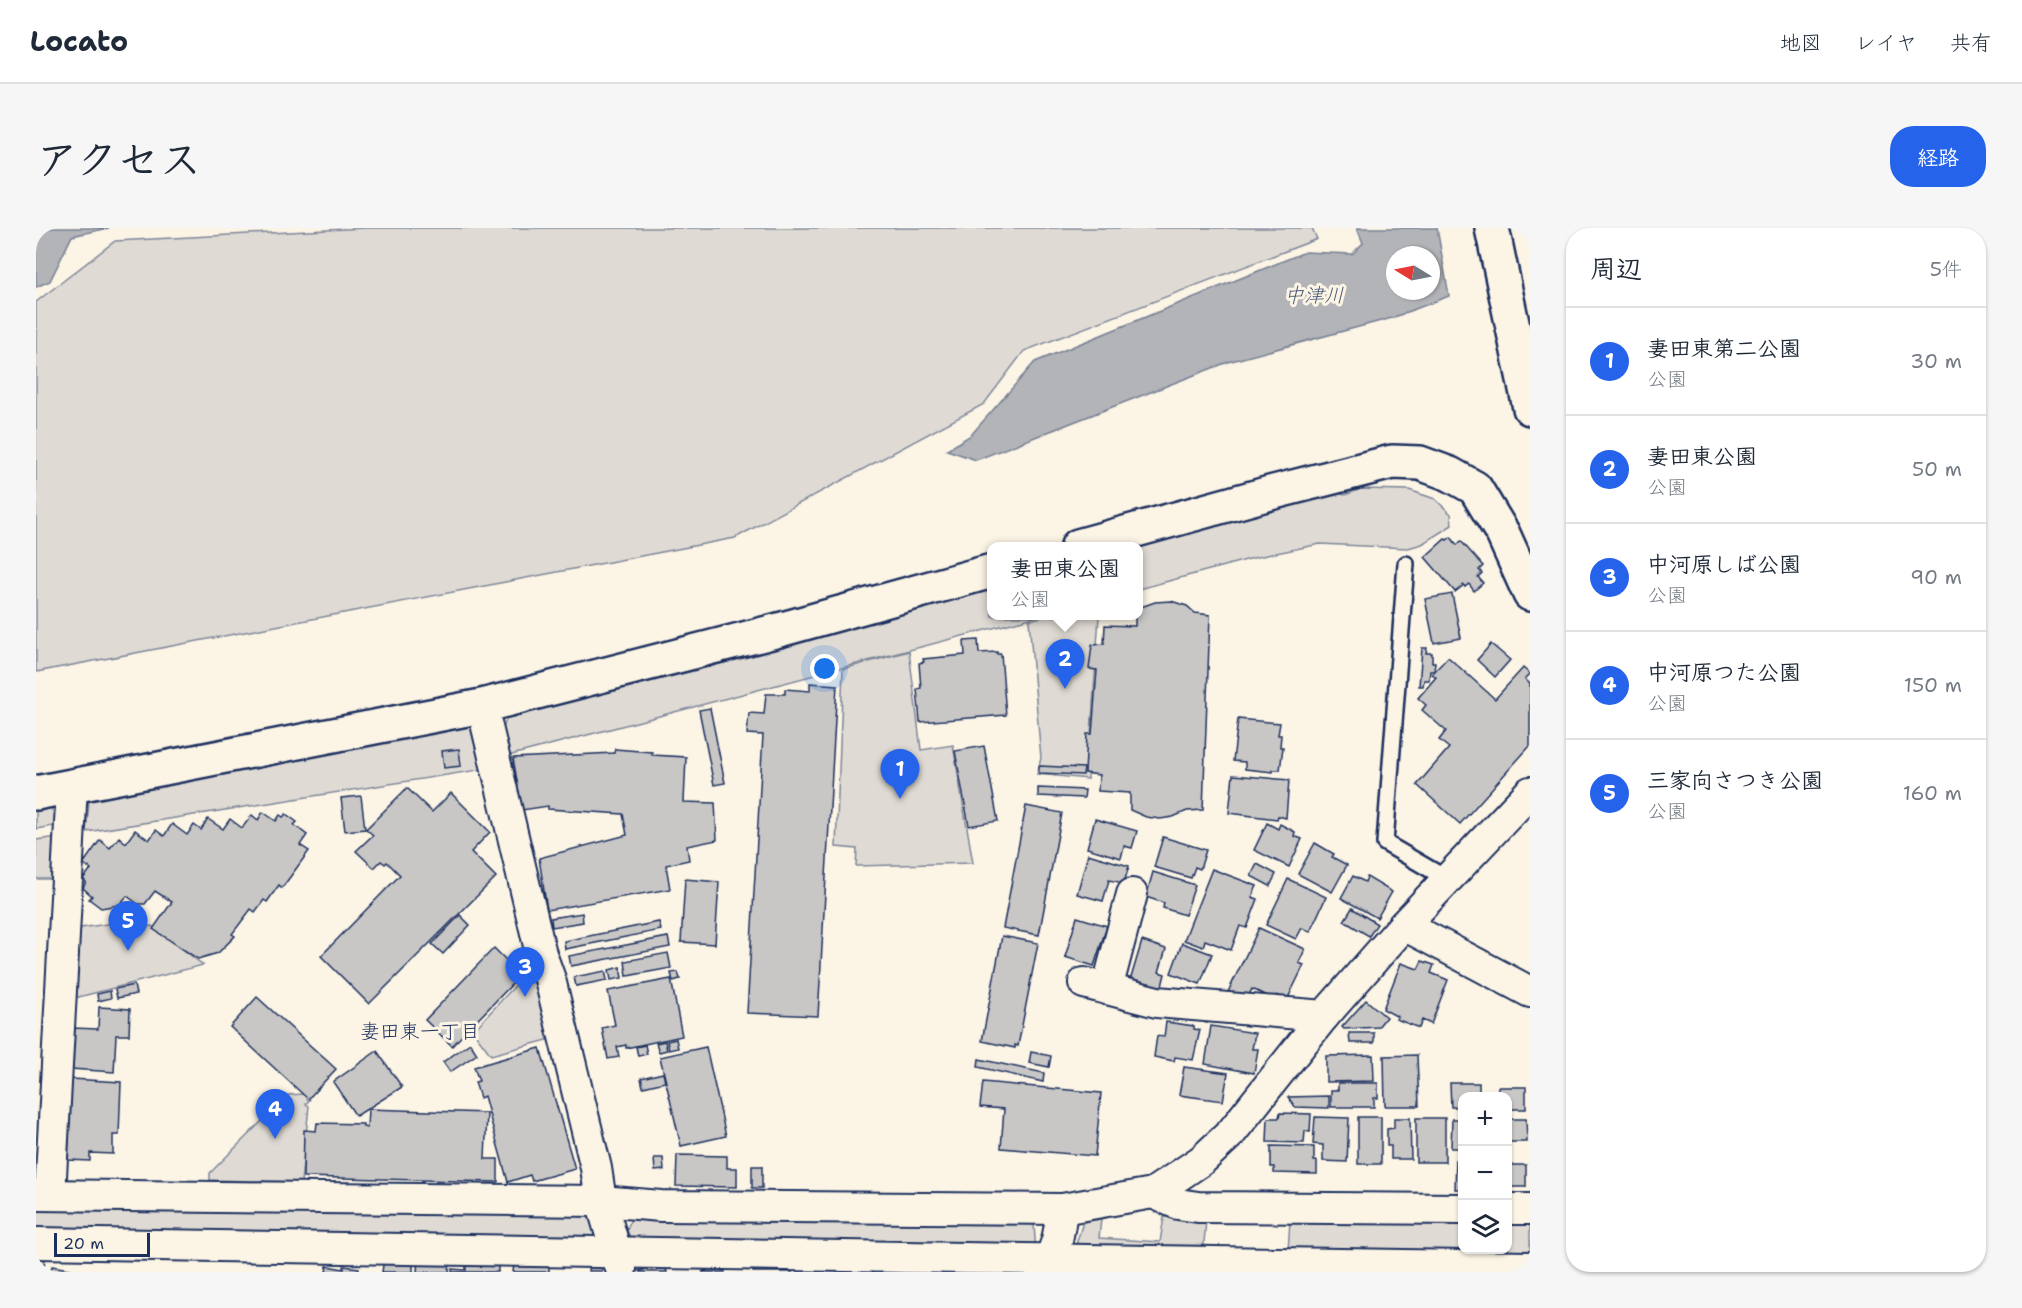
<!DOCTYPE html>
<html lang="ja">
<meta charset="utf-8">
<style>
:root{--surface:#fff;--page:#f6f6f7;--text:#1f2937;--muted:#747a83;--line:#e0e1e3;--accent:#2563eb}
body{margin:0;font-family:"Shantell Sans","Klee One",sans-serif;background:var(--page);color:var(--text)}
.controls{position:absolute;right:18px;bottom:18px;display:grid;overflow:hidden;border-radius:12px;box-shadow:0 2px 4px #0004}
.controls button{width:54px;height:54px;display:grid;place-items:center;padding:0;border:0;border-bottom:2px solid var(--line);background:var(--surface);color:var(--text);font:30px sans-serif}
.compass{position:absolute;left:1350px;top:18px;width:54px;height:54px;border-radius:50%;background:var(--surface);box-shadow:0 2px 4px #0004;rotate:280deg}
.scale{position:absolute;left:18px;bottom:15px;width:96px;box-sizing:border-box;padding-left:6px;border:3px solid #1b2f5e;border-top:0;font-size:16px;line-height:21px;white-space:nowrap;color:#1b2f5e;-webkit-text-stroke:4px #fcf5e5;paint-order:stroke}
.you{position:absolute;left:789px;top:441px;width:21px;height:21px;margin:-15px;border:4px solid #fff;border-radius:50%;background:#1a73e8;box-shadow:0 0 0 9px #1a73e833}
.badge{display:grid;place-items:center;width:39px;height:39px;border-radius:50%;background:var(--accent);color:#fff;font-size:20px;font-weight:700}
.pin{position:absolute;translate:-50% -50px;filter:drop-shadow(0 2px 3px #0008)}
.pin::after{content:'';position:absolute;top:32px;width:21px;height:18px;background:inherit;clip-path:polygon(0 0,100% 0,50% 100%)}
.popup{position:absolute;left:951px;top:314px;width:156px;height:78px;box-sizing:border-box;display:grid;place-content:center;border-radius:12px;background:var(--surface);filter:drop-shadow(0 2px 4px #0005);font-size:20px;white-space:nowrap;color:var(--muted)}
.popup b{font-size:22px;color:var(--text)}
.popup::after{content:'';position:absolute;left:50%;top:100%;margin-left:-12px;border:12px solid transparent;border-top-color:var(--surface)}
.list{margin:0;padding:0;list-style:none}
h2{display:flex;justify-content:space-between;align-items:center;height:78px;margin:0;padding:0 24px;font-size:26px}
h2 small{font-size:20px;font-weight:400;color:var(--muted)}
.list li{display:grid;grid-template-columns:39px 1fr auto;gap:18px;align-items:center;box-sizing:border-box;height:108px;padding:0 24px;border-top:2px solid var(--line)}
.list b{display:block;font-size:22px;white-space:nowrap}
.list p{margin:0;font-size:20px;white-space:nowrap;color:var(--muted)}
.list em{font-size:20px;font-style:normal;color:var(--muted)}
.icon{flex:none;width:33px;height:33px;fill:none;stroke:currentColor;stroke-width:2;stroke-linecap:round;stroke-linejoin:round}
.map{position:relative;flex:none;width:1494px;height:1044px;overflow:hidden;border-radius:24px}
header{display:flex;align-items:center;gap:36px;box-sizing:border-box;height:84px;padding:0 30px;background:var(--surface);border-bottom:2px solid var(--line)}
header strong{font-size:28px}
nav{display:flex;gap:33px;margin-inline-start:auto;font-size:21px}
.intro{display:flex;align-items:center;justify-content:space-between;box-sizing:border-box;height:144px;padding:0 36px}
h1{margin:0;font-size:42px}
.button{padding:15px 27px;border-radius:24px;background:var(--accent);color:#fff;font-size:21px;font-weight:700}
main{display:flex;gap:36px;padding:0 36px}
aside{flex:1;background:var(--surface);border-radius:24px;box-shadow:0 2px 4px #0004}
.map>svg:first-child{display:block}
.green{fill:#dfdbd4;stroke:#7d8599;stroke-width:1.5}
.water{fill:#b2b4b8;stroke:#767f94;stroke-width:1.5;fill-rule:evenodd}
.building{fill:#c8c7c6;stroke:#1b2f5e;stroke-width:1.5}
.lines{fill:none;stroke-linecap:round;stroke-linejoin:round}
.service-casing{stroke:#1b2f5e;stroke-width:20}
.minor-casing{stroke:#1b2f5e;stroke-width:34}
.tertiary-casing{stroke:#1b2f5e;stroke-width:38}
.secondary-casing{stroke:#1b2f5e;stroke-width:38}
.service{stroke:#fcf5e5;stroke-width:15}
.minor{stroke:#fcf5e5;stroke-width:30}
.tertiary{stroke:#fcf5e5;stroke-width:33}
.secondary{stroke:#fcf5e5;stroke-width:33}
.labels{text-anchor:middle;stroke-width:6;stroke-linejoin:round;paint-order:stroke}
.water-label{font-size:20px;font-style:italic;fill:#485779;stroke:#fcf5e5}
.neighbourhood-label{font-size:20px;fill:#1b2f5e;stroke:#fcf5e5}
</style>
<header>
<strong>Locato</strong>
<nav><a>地図</a><a>レイヤ</a><a>共有</a></nav>
</header>
<div class="intro"><h1>アクセス</h1><a class="button">経路</a></div>
<main>
<div class="map">
<svg width="1494" height="1044" viewBox="0 0 1494 1044">
<rect width="100%" height="100%" fill="#fcf5e5"/>
<filter id="ink" filterUnits="userSpaceOnUse"><feTurbulence type="fractalNoise" baseFrequency=".0167" numOctaves="2"/><feDisplacementMap in="SourceGraphic" scale="12" xChannelSelector="R" yChannelSelector="G"/><feConvolveMatrix kernelMatrix="1 2 1 2 8 2 1 2 1" color-interpolation-filters="sRGB"/></filter>
<g filter="url(#ink)">
<g class="green">
<polygon points="329,0 1276,0 1281,11 988,123 948,176 699,310 0,444 0,74 79,13"/>
<polygon points="1325,261 1373,262 1399,271 1415,286 1416,297 1386,316 1372,320 1284,316 1221,329 1103,361 1102,318 1091,318 1295,264 1309,267"/>
<path d="M955,354l1,34h46l-534,141c-2,-17 -4,-30 6,-44z"/>
<polygon points="1010,388 1063,388 1052,551 1001,546 1005,530 993,392"/>
<polygon points="873,423 885,522 917,517 937,635 820,638 821,621 800,619 807,441"/>
<polygon points="431,497 442,504 449,541 50,604 53,574 57,568"/>
<polygon points="0,578 15,579 23,597 0,601"/>
<polygon points="22,609 18,651 0,651 0,612"/>
<polygon points="97,692 100,701 116,698 167,737 31,772 35,710 45,700"/>
<polygon points="500,735 519,810 455,827 437,803"/>
<polygon points="269,866 274,871 270,876 273,878 265,954 174,952 174,945 252,867"/>
<polygon points="0,974 553,981 566,1008 554,1017 0,1009"/>
<polygon points="596,987 966,990 998,997 1000,1025 596,1014 591,1002"/>
<polygon points="1426,988 1426,1022 1472,1022 1472,989 1494,991 1494,1026 1252,1024 1254,992"/>
<polygon points="1128,989 1170,992 1167,1026 1039,1020 1047,994 1065,991 1063,1010 1124,1014"/>
</g>
<g class="water">
<polygon points="0,0 73,0 36,8 14,53 0,59"/>
<path d="M1321,0h80l12,68 -57,22 -164,44 -252,98 -29,-10 24,-15 64,-73 270,-110 47,2 11,-11zM1359,27h36v36h-36z"/>
</g>
<g class="building">
<polygon points="1415,309 1421,317 1425,313 1447,338 1443,342 1446,345 1442,349 1447,355 1438,363 1433,356 1429,359 1428,357 1419,364 1389,329 1409,311 1411,312"/>
<polygon points="1416,366 1425,410 1398,415 1389,371"/>
<polygon points="1135,373 1151,378 1159,385 1174,387 1167,582 1151,583 1137,589 1124,591 1110,589 1094,582 1094,565 1062,563 1063,547 1049,545 1051,506 1056,506 1061,442 1053,441 1056,417 1068,416 1069,397 1099,398 1099,388 1102,388 1102,380 1119,374"/>
<polygon points="942,412 943,425 961,424 961,426 965,426 970,487 884,494 881,461 885,460 883,435 888,434 887,431 929,427 928,413"/>
<polygon points="1455,416 1474,432 1459,449 1441,432"/>
<polygon points="1386,420 1391,420 1390,425 1396,425 1396,434 1399,434 1398,443 1394,443 1393,452 1388,452 1387,458 1383,458"/>
<polygon points="1412,429 1459,471 1487,440 1494,446 1489,451 1494,456 1494,518 1424,596 1381,557 1413,520 1403,512 1410,503 1386,482 1390,477 1382,470 1400,449 1396,446"/>
<polygon points="774,455 801,457 782,788 711,785 727,507 711,506 713,485 728,486 730,466 749,466 749,461 774,463"/>
<polygon points="674,480 689,555 678,557 663,482"/>
<polygon points="1202,491 1244,495 1242,507 1245,507 1244,519 1247,519 1244,542 1237,542 1237,544 1209,541 1209,534 1197,533"/>
<polygon points="948,518 962,593 933,598 919,523"/>
<polygon points="423,521 425,538 408,540 406,523"/>
<polygon points="579,521 616,524 616,527 650,529 648,574 679,575 681,612 651,618 653,632 630,637 634,661 511,682 503,630 591,607 587,586 512,581 512,578 486,582 477,530 578,525"/>
<polygon points="1003,538 1048,540 1047,547 1003,545"/>
<polygon points="1197,547 1253,552 1250,590 1242,588 1241,591 1193,585"/>
<polygon points="371,560 396,584 415,565 454,604 435,624 460,649 333,776 285,728 364,647 351,634 349,636 345,633 338,640 320,623 337,607 330,601"/>
<polygon points="1002,560 1049,562 1048,570 1002,568"/>
<polygon points="325,568 329,601 309,603 305,570"/>
<polygon points="990,578 1026,585 1003,707 967,700"/>
<polygon points="227,584 240,593 244,587 247,589 250,586 261,594 258,597 271,607 264,617 273,623 246,660 243,657 231,674 228,672 219,684 215,681 196,706 199,708 182,725 162,731 117,701 136,674 119,663 109,676 102,676 91,668 83,677 65,680 53,671 56,668 47,660 50,654 47,651 55,641 47,636 64,612 74,620 83,609 90,615 99,602 113,612 120,602 128,608 136,596 151,607 158,597 165,602 172,591 187,601 194,591 206,600 216,587 222,592"/>
<polygon points="1059,591 1101,603 1096,620 1088,618 1085,630 1051,620"/>
<polygon points="1231,595 1242,601 1244,596 1259,604 1258,608 1266,611 1253,639 1218,622"/>
<polygon points="1127,609 1170,622 1164,641 1159,639 1155,650 1118,639"/>
<polygon points="1279,615 1298,626 1296,629 1311,637 1296,664 1262,646"/>
<polygon points="1052,626 1093,638 1088,655 1073,652 1067,673 1041,666"/>
<polygon points="1221,636 1240,646 1234,658 1215,648"/>
<polygon points="1176,641 1221,658 1216,669 1222,671 1211,700 1204,698 1195,722 1169,712 1167,719 1148,712"/>
<polygon points="1117,644 1159,657 1149,687 1127,680 1128,675 1110,669"/>
<polygon points="1317,648 1329,654 1331,649 1356,664 1341,690 1305,670"/>
<polygon points="649,651 683,654 679,716 645,714"/>
<polygon points="1252,651 1290,669 1274,704 1266,700 1260,711 1230,697"/>
<polygon points="1316,680 1341,696 1333,708 1308,693"/>
<polygon points="546,685 547,694 516,699 515,690"/>
<polygon points="424,687 434,697 407,726 396,716"/>
<polygon points="1041,689 1071,698 1058,738 1029,729"/>
<polygon points="623,694 625,702 529,721 528,713"/>
<polygon points="1223,700 1269,721 1263,735 1268,737 1251,772 1241,767 1239,771 1216,761 1210,773 1192,764"/>
<polygon points="966,708 1002,715 982,818 979,817 979,820 946,813"/>
<polygon points="632,709 634,719 535,738 533,728"/>
<polygon points="1106,713 1130,721 1123,744 1129,746 1125,762 1094,753"/>
<polygon points="1146,715 1176,726 1164,756 1135,745"/>
<polygon points="458,720 485,747 416,818 389,792"/>
<polygon points="632,725 635,740 591,748 589,733"/>
<polygon points="1386,733 1398,737 1395,745 1412,752 1395,796 1386,792 1383,800 1360,791 1362,789 1347,781 1365,735 1382,741"/>
<polygon points="584,739 586,750 575,752 573,742"/>
<polygon points="569,743 571,752 540,758 538,749"/>
<polygon points="642,744 644,751 637,753 635,745"/>
<polygon points="635,751 646,808 590,820 590,817 581,819 583,829 572,831 566,800 579,797 572,763"/>
<polygon points="98,757 100,766 81,770 79,761"/>
<polygon points="74,763 75,770 62,773 61,766"/>
<polygon points="221,769 300,841 272,871 194,799"/>
<polygon points="1330,772 1350,789 1342,799 1308,801 1306,799"/>
<polygon points="63,779 94,781 93,807 80,807 78,844 35,841 37,800 62,801"/>
<polygon points="1130,794 1158,798 1158,801 1164,802 1157,832 1139,829 1138,833 1118,829 1121,808 1128,809"/>
<polygon points="1175,798 1219,805 1216,821 1222,821 1218,845 1169,836"/>
<polygon points="1313,805 1338,805 1338,815 1314,815"/>
<polygon points="640,811 642,820 633,822 631,813"/>
<polygon points="629,813 631,822 623,824 620,815"/>
<polygon points="434,815 441,826 414,844 407,834"/>
<polygon points="609,817 611,826 602,828 600,819"/>
<polygon points="670,819 690,908 645,918 624,829"/>
<polygon points="504,820 539,941 496,953 494,947 472,954 448,868 444,870 439,854 443,853 438,839"/>
<polygon points="341,823 366,859 320,888 297,854"/>
<polygon points="995,824 1015,828 1013,839 993,835"/>
<polygon points="1337,827 1338,853 1290,854 1290,828"/>
<polygon points="1381,827 1383,878 1349,878 1348,828"/>
<polygon points="943,831 1008,845 1007,854 942,839"/>
<polygon points="1148,839 1192,845 1187,873 1143,867"/>
<polygon points="627,845 629,854 607,859 605,850"/>
<polygon points="35,851 85,854 83,907 77,907 77,926 54,925 54,933 32,932"/>
<polygon points="947,854 1065,865 1059,928 965,920 968,881 944,879"/>
<polygon points="1302,855 1342,855 1342,870 1338,870 1338,879 1295,879 1295,862 1302,862"/>
<polygon points="1414,855 1443,855 1443,868 1426,868 1426,879 1415,879"/>
<polygon points="1462,859 1490,859 1490,881 1472,881 1472,868 1462,868"/>
<polygon points="1293,868 1293,880 1259,879 1252,869"/>
<polygon points="332,881 451,885 449,931 462,931 462,954 267,949 268,902 280,903 281,895 327,896 327,899 331,900"/>
<polygon points="1244,885 1275,886 1274,904 1269,903 1268,915 1231,914 1232,890 1243,890"/>
<polygon points="1279,889 1313,890 1311,934 1287,933 1287,917 1277,916"/>
<rect x="1322" y="889" width="23" height="47"/>
<polygon points="1358,890 1374,890 1375,931 1355,931 1355,918 1351,918 1351,901 1358,900"/>
<rect x="1380" y="890" width="29" height="44"/>
<polygon points="1416,891 1426,891 1426,920 1415,920"/>
<polygon points="1472,891 1490,891 1491,914 1472,914"/>
<polygon points="1235,918 1278,919 1278,933 1281,933 1281,946 1238,945 1238,939 1235,939"/>
<polygon points="641,927 691,928 691,940 701,940 701,959 640,958"/>
<polygon points="618,930 627,930 628,942 619,943"/>
<polygon points="1420,932 1426,933 1426,961 1419,961"/>
<rect x="1472" y="937" width="18" height="22"/>
<rect x="716" y="938" width="10" height="22"/>
<polygon points="0,1029 9,1031 7,1044 0,1044"/>
<polygon points="348,1030 356,1035 377,1036 377,1044 346,1044"/>
<polygon points="382,1030 414,1033 413,1044 381,1044"/>
<polygon points="430,1031 462,1033 462,1044 416,1044 416,1041 430,1042"/>
<polygon points="554,1035 566,1035 566,1043 553,1043"/>
<polygon points="478,1036 513,1037 513,1044 477,1044"/>
<polygon points="628,1036 631,1044 604,1044 603,1043"/>
<polygon points="686,1036 689,1044 666,1044"/>
<polygon points="16,1038 50,1044 15,1044"/>
<polygon points="291,1038 308,1041 308,1038 323,1040 322,1044 290,1044"/>
<polygon points="718,1038 756,1038 756,1044 717,1044"/>
</g>
<g class="lines">
<g class="service-casing">
<polyline id="service" points="1370,336 1349,615 1411,651"/>
</g>
<g class="minor-casing">
<g id="minor">
<polyline points="446,478 505,726 514,751 560,940 565,973 585,1041"/>
<polyline points="1368,697 1494,764"/>
<polyline points="1048,755 1121,774 1288,788"/>
<polyline points="1071,761 1096,666"/>
<polyline points="1117,965 1142,976 1162,979 1426,981"/>
<polyline points="0,967 565,973 625,978 1026,981 1117,965 1166,932 1195,905 1288,788 1368,697 1494,564"/>
<polyline points="14,967 36,558"/>
<polyline points="1472,981 1494,981"/>
<polyline points="0,1015 1494,1039"/>
<path d="M1005,1044c16,-22 18,-37 21,-63"/>
</g>
</g>
<g class="tertiary-casing">
<g id="tertiary">
<polyline points="1042,318 1234,265 1356,234 1384,235 1414,246 1439,260 1467,306 1494,366"/>
<polyline points="0,565 446,478 743,402 956,343"/>
</g>
</g>
<g class="secondary-casing">
<polyline id="secondary" points="1456,0 1494,180"/>
</g>
<use href="#service" class="service"/>
<use href="#minor" class="minor"/>
<use href="#tertiary" class="tertiary"/>
<use href="#secondary" class="secondary"/>
</g>
</g>
<g class="labels">
<g class="water-label">
<text x="1278" y="74">中津川</text>
</g>
<g class="neighbourhood-label">
<text x="384" y="810">妻田東一丁目</text>
</g>
</g>
</svg>
<div class="controls">
<button>+</button>
<button>−</button>
<button><svg class="icon" aria-label="layers" viewBox="0 0 24 24"><path d="M12 4l9 5-9 5-9-5zM3 14l9 5 9-5"/></svg></button>
</div>
<svg class="compass" viewBox="-18 -18 36 36"><path d="M0-13l5 13h-10z" fill="#e53935"/><path d="M0 13l5-13h-10z" fill="#747a83"/></svg>
<div class="scale">20 m</div>
<div class="you"></div>
<div class="pin badge" style="left:864px;top:571px">1</div>
<div class="pin badge" style="left:1029px;top:461px">2</div>
<div class="popup"><b>妻田東公園</b>公園</div>
<div class="pin badge" style="left:489px;top:769px">3</div>
<div class="pin badge" style="left:239px;top:911px">4</div>
<div class="pin badge" style="left:92px;top:723px">5</div>
</div>
<aside>
<h2>周辺<small>5件</small></h2>
<ul class="list">
<li><span class="badge">1</span><div><b>妻田東第二公園</b><p>公園</p></div><em>30 m</em></li>
<li><span class="badge">2</span><div><b>妻田東公園</b><p>公園</p></div><em>50 m</em></li>
<li><span class="badge">3</span><div><b>中河原しば公園</b><p>公園</p></div><em>90 m</em></li>
<li><span class="badge">4</span><div><b>中河原つた公園</b><p>公園</p></div><em>150 m</em></li>
<li><span class="badge">5</span><div><b>三家向さつき公園</b><p>公園</p></div><em>160 m</em></li>
</ul>
</aside>
</main>
